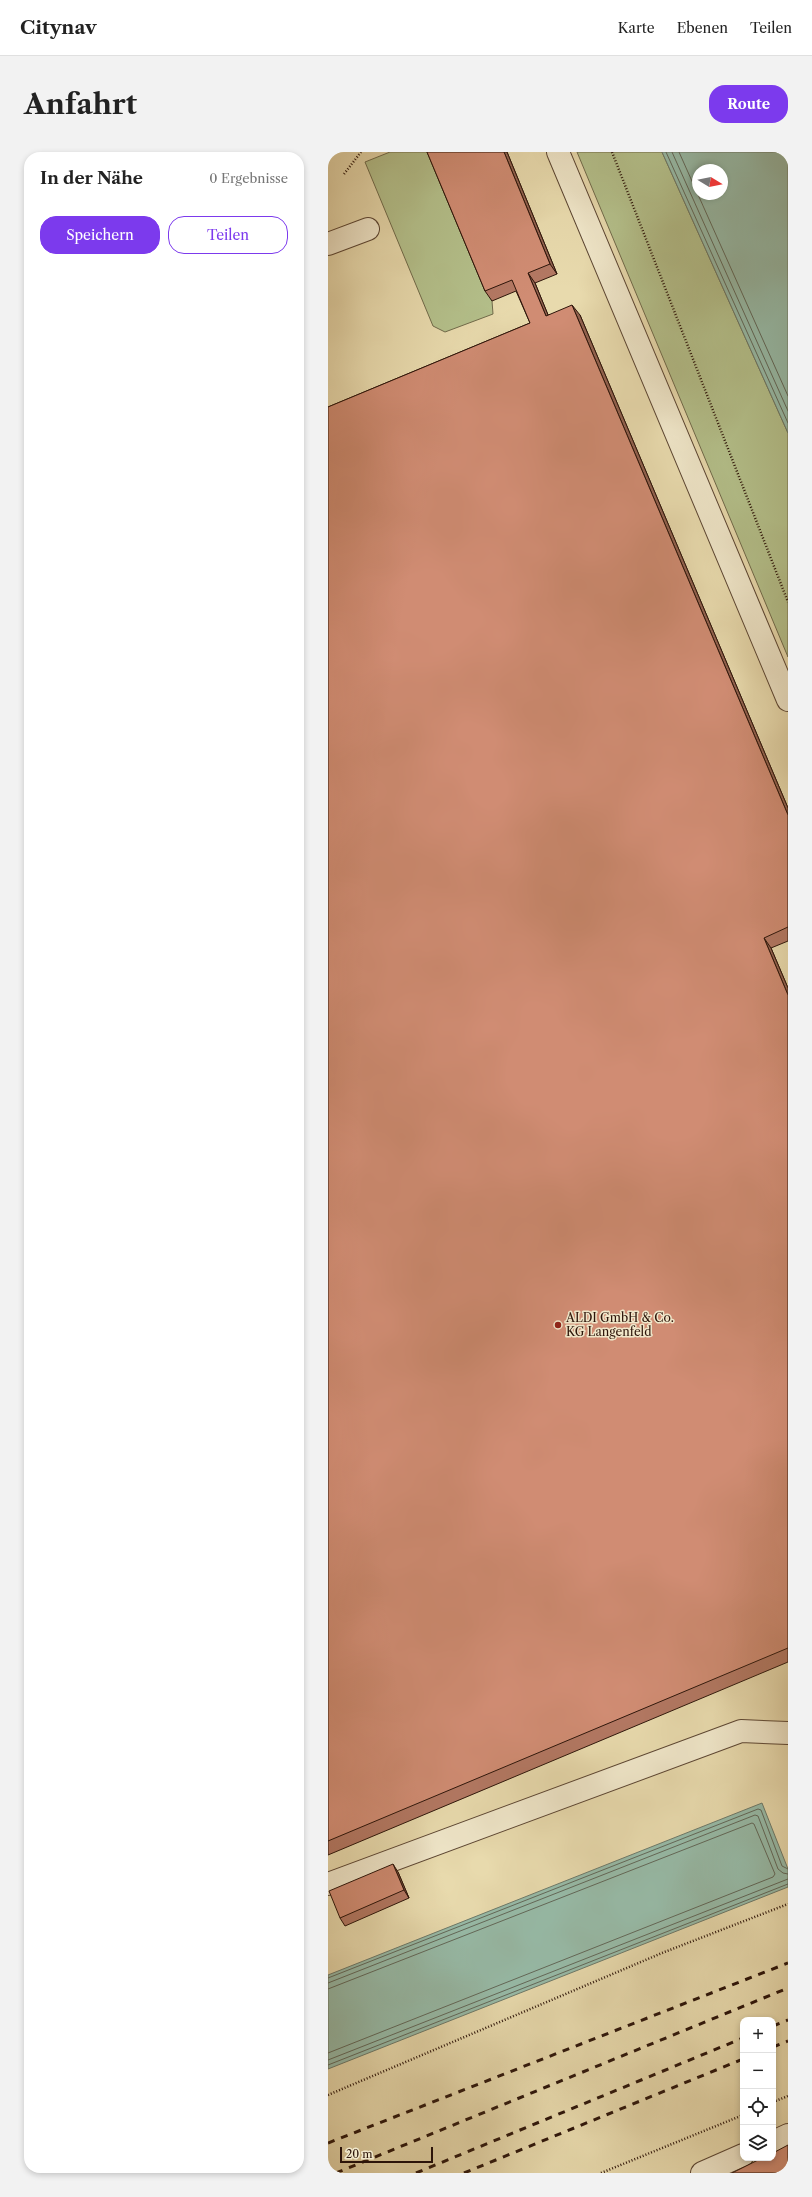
<!DOCTYPE html>
<html lang="de">
<meta charset="utf-8">
<style>
:root{--surface:#fff;--page:#f2f2f2;--text:#222;--muted:#767676;--line:#e0e0e0;--accent:#7c3aed}
body{margin:0;font-family:"Libre Caslon Text",serif;background:var(--page);color:var(--text)}
.controls{position:absolute;right:12px;bottom:12px;display:grid;overflow:hidden;border-radius:8px;box-shadow:0 2px 6px #0003}
.controls button{width:36px;height:36px;display:grid;place-items:center;padding:0;border:0;border-bottom:1px solid var(--line);background:var(--surface);color:var(--text);font:20px sans-serif}
.compass{position:absolute;left:364px;top:12px;width:36px;height:36px;border-radius:50%;background:var(--surface);box-shadow:0 2px 6px #0003;rotate:100deg}
.scale{position:absolute;left:12px;bottom:10px;width:93px;box-sizing:border-box;padding-left:4px;border:2px solid #2d150a;border-top:0;font-size:11px;line-height:14px;white-space:nowrap;color:#2d150a;-webkit-text-stroke:3px #f0e7ca;paint-order:stroke}
.list{margin:0;padding:0;list-style:none}
h2{display:flex;justify-content:space-between;align-items:center;height:52px;margin:0;padding:0 16px;font-size:17px}
h2 small{font-size:13px;font-weight:400;color:var(--muted)}
.actions{display:flex;gap:8px;padding:12px 16px}
.actions a{flex:1;padding:9px 0;border:1px solid var(--accent);border-radius:16px;text-align:center;font-size:14px;color:var(--accent)}
.actions .main{background:var(--accent);color:#fff}
.icon{flex:none;width:22px;height:22px;fill:none;stroke:currentColor;stroke-width:2;stroke-linecap:round;stroke-linejoin:round}
.map{position:relative;flex:none;width:460px;height:2021px;overflow:hidden;border-radius:16px}
header{display:flex;align-items:center;gap:24px;box-sizing:border-box;height:56px;padding:0 20px;background:var(--surface);border-bottom:1px solid var(--line)}
header strong{font-size:19px}
nav{display:flex;gap:22px;margin-inline-start:auto;font-size:14px}
.intro{display:flex;align-items:center;justify-content:space-between;box-sizing:border-box;height:96px;padding:0 24px}
h1{margin:0;font-size:28px}
.button{padding:10px 18px;border-radius:16px;background:var(--accent);color:#fff;font-size:14px;font-weight:700}
main{display:flex;gap:24px;padding:0 24px}
aside{flex:1;background:var(--surface);border-radius:16px;box-shadow:0 2px 6px #0003}
.map>svg:first-child{display:block}
.green{fill:#b4c08b;stroke:#706a4a}
.water{fill:#97bba8;stroke:#6d7969;fill-rule:evenodd}
.lines{fill:none;stroke-linecap:round;stroke-linejoin:round}
.shore{stroke:#626859;stroke-width:1}
.minor-casing{stroke:#5c4633;stroke-width:24}
.path{stroke:#2d150a;stroke-width:2.5;stroke-dasharray:1 2;stroke-linecap:butt}
.minor{stroke:#f0e7ca;stroke-width:22}
.rail{stroke:#2d150a;stroke-width:3;stroke-dasharray:7 7;stroke-linecap:butt}
.wall{fill:#b37863;stroke:#2d150a}
.shaded-wall{fill:#926250;stroke:#2d150a}
.building{fill:#d08c73;stroke:#2d150a}
.poi-dot{fill:#8f2418;stroke:#f0e7ca;stroke-width:1.5}
.labels{text-anchor:middle;stroke-width:3;stroke-linejoin:round;paint-order:stroke}
.poi-label{font-size:12px;fill:#2d150a;stroke:#f0e7ca;text-anchor:start}
</style>
<header>
<strong>Citynav</strong>
<nav><a>Karte</a><a>Ebenen</a><a>Teilen</a></nav>
</header>
<div class="intro"><h1>Anfahrt</h1><a class="button">Route</a></div>
<main>
<aside>
<h2>In der Nähe<small>0 Ergebnisse</small></h2>
<ul class="list">
</ul>
<div class="actions"><a class="main">Speichern</a><a>Teilen</a></div>
</aside>
<div class="map">
<svg width="460" height="2021" viewBox="0 0 460 2021">
<rect width="100%" height="100%" fill="#e8daad"/>
<filter id="stains"><feTurbulence type="fractalNoise" baseFrequency=".005" numOctaves="4"/><feColorMatrix values="0 0 0 0 .2 0 0 0 0 .09 0 0 0 0 .02 0 0 0 .5 -.17"/></filter>
<radialGradient id="worn" r=".72"><stop offset=".6" stop-color="#630" stop-opacity="0"/><stop offset="1" stop-color="#630" stop-opacity=".3"/></radialGradient>
<g class="green">
<polygon points="62,0 102,0 164,149 165,162 117,180 105,174 37,10"/>
<polygon points="249,0 334,0 460,281 460,505"/>
</g>
<g class="water">
<path d="M334,0h126v281zM370,18h24v24h-24z"/>
<polygon points="434,1651 460,1717 460,1735 0,1917 0,1823"/>
</g>
<g class="lines">
<g class="shore">
<polyline points="338,0 460,271"/>
<polyline points="344,0 460,259"/>
<polyline points="351,0 460,244"/>
<polyline points="0,1826 430,1657 433,1658 454,1714 460,1717"/>
<polyline points="0,1831 427,1663 430,1664 450,1717 455,1721 460,1722"/>
<polyline points="0,1837 424,1671 426,1672 447,1722 445,1725 0,1901"/>
<polyline points="0,1908 460,1727"/>
<polyline points="0,1913 460,1732"/>
</g>
<g class="minor-casing">
<g id="minor">
<polyline points="230,0 460,548"/>
<polyline points="0,92 40,77"/>
<polyline points="0,1732 413,1579 460,1581"/>
<polyline points="445,1990 460,1983"/>
<polyline points="374,2021 415,2003"/>
</g>
</g>
<g class="path">
<polyline points="284,0 460,450"/>
<polyline points="16,22 33,0"/>
<polyline points="0,1943 334,1801 460,1752"/>
<polyline points="445,1950 460,1944"/>
<polyline points="273,2021 415,1963"/>
</g>
<use href="#minor" class="minor"/>
<g class="rail">
<polyline points="445,1874 460,1868"/>
<polyline points="445,1895 460,1889"/>
<polyline points="0,1991 460,1811"/>
<polyline points="8,2021 460,1836"/>
<polyline points="88,2021 415,1886"/>
<polyline points="136,2021 415,1907"/>
</g>
</g>
<g class="wall">
<polygon points="99,0 179,0 229,122 207,131 220,163 252,163 460,656 460,789 443,796 460,836 460,1510 0,1703 0,255 202,171 188,139 164,149 157,139"/>
<polygon points="70,1720 81,1746 17,1774 12,1766"/>
</g>
<g class="shaded-wall">
<polygon points="176,0 179,0 229,122 222,112"/>
<polygon points="200,121 207,131 225,175 218,164"/>
<polygon points="244,153 252,163 460,656 460,663"/>
<polygon points="436,786 443,796 460,836 460,843"/>
<polygon points="65,1712 70,1720 81,1746 76,1738"/>
</g>
<g class="building">
<polygon points="99,0 176,0 222,112 200,121 218,164 244,153 460,663 460,775 436,786 460,843 460,1496 0,1689 0,255 202,171 184,128 157,139"/>
<polygon points="65,1712 76,1738 12,1766 1,1739"/>
<polygon points="460,1993 460,2021 404,2021 434,2006 445,2006 445,2001"/>
</g>
<circle class="poi-dot" cx="230" cy="1173" r="4"/>
<g class="labels">
<g class="poi-label">
<text x="238" y="1170">ALDI GmbH &amp; Co.<tspan x="238" dy="14">KG Langenfeld</tspan></text>
</g>
</g>
<rect width="100%" height="100%" filter="url(#stains)"/>
<rect width="100%" height="100%" fill="url(#worn)"/>
</svg>
<div class="controls">
<button>+</button>
<button>−</button>
<button><svg class="icon" aria-label="locate" viewBox="0 0 24 24"><circle cx="12" cy="12" r="6"/><path d="M12 2v4M12 18v4M2 12h4M18 12h4"/></svg></button>
<button><svg class="icon" aria-label="layers" viewBox="0 0 24 24"><path d="M12 4l9 5-9 5-9-5zM3 14l9 5 9-5"/></svg></button>
</div>
<svg class="compass" viewBox="-18 -18 36 36"><path d="M0-13l5 13h-10z" fill="#e53935"/><path d="M0 13l5-13h-10z" fill="#767676"/></svg>
<div class="scale">20 m</div>
</div>
</main>
